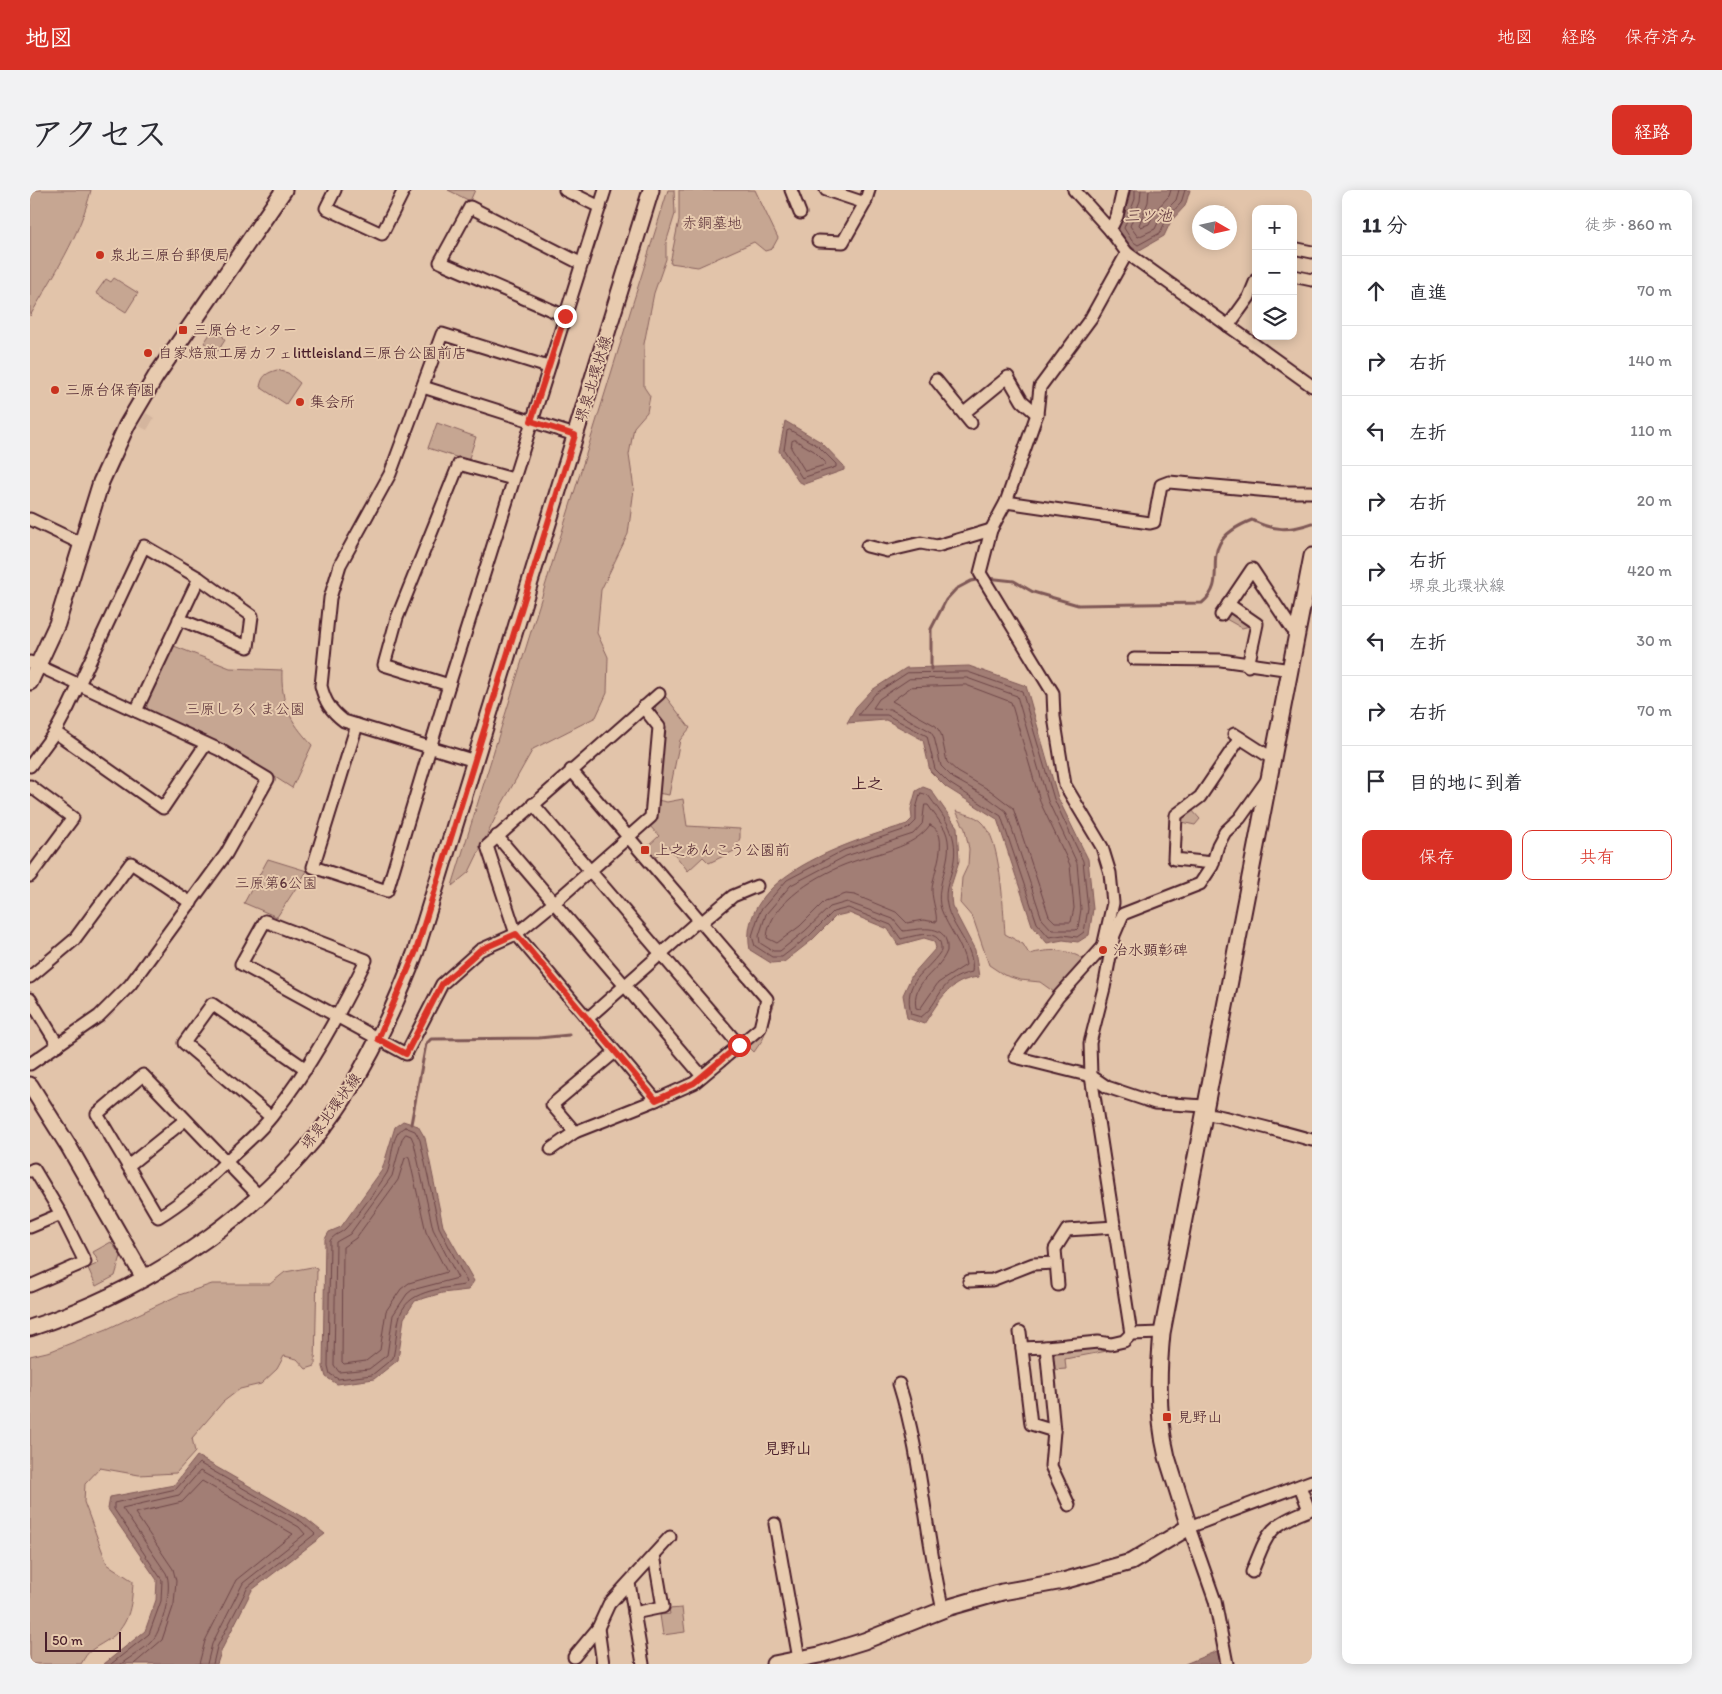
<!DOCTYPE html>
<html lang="ja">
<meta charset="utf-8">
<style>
:root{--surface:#fff;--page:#f2f2f3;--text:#2b2b33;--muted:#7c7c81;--line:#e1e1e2;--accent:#d93025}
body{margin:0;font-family:Itim,"Klee One",sans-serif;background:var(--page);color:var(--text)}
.controls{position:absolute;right:15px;top:15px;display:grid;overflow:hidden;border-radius:10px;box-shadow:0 2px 12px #0003}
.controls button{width:45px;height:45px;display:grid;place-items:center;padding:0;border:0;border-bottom:1px solid var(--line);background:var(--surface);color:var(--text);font:25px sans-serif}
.compass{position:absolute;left:1162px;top:15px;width:45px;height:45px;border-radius:50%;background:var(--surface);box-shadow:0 2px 12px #0003;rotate:99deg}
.scale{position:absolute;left:15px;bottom:12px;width:76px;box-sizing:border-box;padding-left:5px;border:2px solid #4a1f2b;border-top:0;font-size:14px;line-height:18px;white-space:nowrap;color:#4a1f2b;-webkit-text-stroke:4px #e8cbaf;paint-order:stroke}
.stop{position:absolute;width:15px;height:15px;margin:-11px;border:4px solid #d93025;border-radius:50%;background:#fff}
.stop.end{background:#d93025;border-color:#fff;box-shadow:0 1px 5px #0008}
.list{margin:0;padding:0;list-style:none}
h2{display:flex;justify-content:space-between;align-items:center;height:65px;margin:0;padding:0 20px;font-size:21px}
h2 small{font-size:16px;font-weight:400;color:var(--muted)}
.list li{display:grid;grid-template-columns:32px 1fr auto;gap:15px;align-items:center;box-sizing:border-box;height:70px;padding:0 20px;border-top:1px solid var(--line)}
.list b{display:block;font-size:19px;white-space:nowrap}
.list p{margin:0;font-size:16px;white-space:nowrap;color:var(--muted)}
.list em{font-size:16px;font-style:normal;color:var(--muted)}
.actions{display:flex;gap:10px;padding:15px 20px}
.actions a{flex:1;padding:11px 0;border:1px solid var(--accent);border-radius:10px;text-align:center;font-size:18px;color:var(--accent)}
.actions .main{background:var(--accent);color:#fff}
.icon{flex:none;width:28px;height:28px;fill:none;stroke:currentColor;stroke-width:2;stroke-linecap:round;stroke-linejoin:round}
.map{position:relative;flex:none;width:1282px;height:1474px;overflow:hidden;border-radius:10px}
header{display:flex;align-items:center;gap:30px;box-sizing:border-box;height:70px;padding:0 25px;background:var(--accent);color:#fff}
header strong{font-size:24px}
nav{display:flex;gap:28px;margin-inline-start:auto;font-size:18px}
.intro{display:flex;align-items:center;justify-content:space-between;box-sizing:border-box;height:120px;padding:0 30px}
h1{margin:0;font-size:35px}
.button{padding:12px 22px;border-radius:10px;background:var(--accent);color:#fff;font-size:18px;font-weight:700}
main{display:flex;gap:30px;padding:0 30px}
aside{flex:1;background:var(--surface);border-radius:10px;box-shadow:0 2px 12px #0003}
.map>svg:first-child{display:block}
.built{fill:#d4b59e}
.green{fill:#c6a692;stroke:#88625e}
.water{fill:#a27e74;stroke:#7f5857}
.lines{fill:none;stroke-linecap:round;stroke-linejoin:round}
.shore{stroke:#6d4548;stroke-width:1}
.stream{stroke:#7f5857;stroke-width:3}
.street-casing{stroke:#4a1f2b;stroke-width:15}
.secondary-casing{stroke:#4a1f2b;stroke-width:19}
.street{stroke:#e8cbaf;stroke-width:11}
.secondary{stroke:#e8cbaf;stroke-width:15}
.route{stroke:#d93025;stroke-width:6}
.poi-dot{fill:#c8321e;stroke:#e8cbaf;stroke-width:2}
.labels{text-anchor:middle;stroke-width:4;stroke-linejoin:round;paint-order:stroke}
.park-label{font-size:15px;fill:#5d333a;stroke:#e8cbaf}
.poi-label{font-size:15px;fill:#4a1f2b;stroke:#e8cbaf;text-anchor:start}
.street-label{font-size:15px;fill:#4a1f2b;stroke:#e8cbaf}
.water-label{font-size:16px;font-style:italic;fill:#5c323a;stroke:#e8cbaf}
.neighbourhood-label{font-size:16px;font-weight:bold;fill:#4a1f2b;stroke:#e8cbaf}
</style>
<header>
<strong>地図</strong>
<nav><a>地図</a><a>経路</a><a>保存済み</a></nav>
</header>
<div class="intro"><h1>アクセス</h1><a class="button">経路</a></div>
<main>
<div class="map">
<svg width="1282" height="1474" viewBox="0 0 1282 1474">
<rect width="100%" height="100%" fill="#e2c4aa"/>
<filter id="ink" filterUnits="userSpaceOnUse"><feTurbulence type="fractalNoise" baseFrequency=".02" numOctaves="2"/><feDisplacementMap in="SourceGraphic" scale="10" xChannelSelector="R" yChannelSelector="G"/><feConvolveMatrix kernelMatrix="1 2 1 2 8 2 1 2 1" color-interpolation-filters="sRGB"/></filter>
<g filter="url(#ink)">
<polygon class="built" points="116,223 124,228 117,240 109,236"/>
<g class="green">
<path d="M0,0h61c-11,46 -38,86 -61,126z"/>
<polygon points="418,0 445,0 440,11"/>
<polygon points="638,0 644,0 645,24 636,53 636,69 624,103 614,154 614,197 620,206 617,222 604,237 599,265 604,299 598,344 571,400 567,443 578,467 577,503 566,527 503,559 472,614 439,682 422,696"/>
<polygon points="649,0 725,0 748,48 742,59 735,61 724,52 668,77 640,73 649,30"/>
<polygon points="84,88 108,103 96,122 66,103 76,89 81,92"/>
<polygon points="182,141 192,145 195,150 188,161 174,153"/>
<path d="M247,180l11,3 12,10 -14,21 -26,-17c2,-11 6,-14 17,-17z"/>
<polygon points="407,233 446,247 438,271 398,258"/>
<polygon points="1199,424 1203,424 1220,436 1212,438 1196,429"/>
<path d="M144,456l56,22 52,2c-1,34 7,50 30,75l-20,43 -62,-40 -82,-38 -2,-7z"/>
<polygon points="636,507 660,538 650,550 639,605 627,603 635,537 625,520 626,515"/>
<polygon points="653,609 657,636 710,639 710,648 704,661 679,673 673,667 658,681 638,656 624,668 616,658 629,646 619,635 627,610 637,612"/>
<polygon points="1161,619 1170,629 1165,635 1151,632 1152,626"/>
<path d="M926,621c8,3 18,4 25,10 20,16 22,87 24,113l18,10 6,10c21,-5 37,-6 56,6l-27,31 -4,1 -14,-10 -20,-2 -16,-5 -15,-10 -16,-47 -13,-15 2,-25 6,-13 1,-16 -4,-20z"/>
<polygon points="238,669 277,681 247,727 214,713"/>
<polygon points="745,811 733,849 724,862 720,858 720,853 735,840"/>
<polygon points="81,1052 91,1066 85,1086 66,1096 58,1078 69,1073 63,1062"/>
<path d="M282,1077l5,2 -2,97 -9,3 -9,-10 -13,-3 -7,13 -16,15 -21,5 -17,13 -31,36 3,14 -19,21 -37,2 -39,-7 -15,16 -1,18 23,62 26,17c-1,25 -4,47 -27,60 -14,9 -17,8 -25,23h-51v-308l21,-5 56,-22 72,-34 33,-11h58l15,-12z"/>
<polygon points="1056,1158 1077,1161 1035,1169 1036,1179 1024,1180 1023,1166 1027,1162"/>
<polygon points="652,1418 655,1442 633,1445 630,1425 640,1424 639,1419"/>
</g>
<g class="water">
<path d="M1100,0h60l-5,16 -14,15 -7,15 -26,15c-37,-22 -8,-34 -8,-61z"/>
<polygon points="755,231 791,252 814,276 814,280 774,294 768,291 749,261"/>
<polygon points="939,476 996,496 1028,608 1058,669 1063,719 1059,745 1048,752 1033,750 1017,753 1002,735 967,629 916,597 900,581 893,550 856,530 817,533 826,517 842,500 876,478"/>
<path d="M893,597l8,3 26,37 2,34 -9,28 2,17 23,44 4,27c-30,3 -39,23 -55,47l-17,-6 -4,-23 9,-20 24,-27 -2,-7 -10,-3 -26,7 -10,-16 -39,-16 -13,3 -24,24 -28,22 -13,1 -21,-13c-15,-75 104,-109 157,-126l5,-5 -1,-10 5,-18z"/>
<polygon points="373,931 388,936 395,948 413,1036 444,1091 438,1100 412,1103 385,1111 374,1128 368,1170 344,1189 307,1194 296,1187 293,1177 295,1049 299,1042 311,1037 352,980 365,937"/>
<polygon points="167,1266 275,1328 295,1344 222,1400 192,1459 187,1474 74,1474 115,1441 126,1410 127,1390 78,1319 80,1307 144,1295"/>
<polygon points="1187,1461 1191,1474 1155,1474"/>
</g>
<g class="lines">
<g class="shore">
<polyline points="1105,0 1105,9 1094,38 1102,51 1108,55 1130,43 1137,28 1151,13 1155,0"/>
<polyline points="1111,0 1110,11 1100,36 1108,47 1125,39 1132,24 1146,10 1149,0"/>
<polyline points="1119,0 1118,12 1109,35 1111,37 1119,34 1126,20 1139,6 1141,0"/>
<polygon points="760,240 788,256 806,274 806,277 772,288 754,260 757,241"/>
<polygon points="765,250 784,261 795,272 795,275 775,281 761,258 762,251"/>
<polygon points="938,482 992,501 1024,609 1053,671 1058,719 1054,742 1047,747 1033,745 1019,747 1007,733 971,626 919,593 905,579 897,546 857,525 828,525 845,504 877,483"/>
<polygon points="937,488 987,506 1018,611 1047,673 1051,719 1048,738 1046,740 1022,740 1012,729 976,621 957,607 923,588 911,576 904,547 900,541 860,519 843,518 849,509 879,489"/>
<polygon points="936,495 981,512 1011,614 1040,675 1044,718 1041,732 1025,732 1019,726 983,618 961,601 928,582 917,572 911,544 906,536 862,511 881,497"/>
<path d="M891,603l7,2c15,21 30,37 26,65 -2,17 -11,28 -7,45 4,23 29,42 25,67 -36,8 -30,30 -51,45l-10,-3c-8,-35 13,-38 30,-63 2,-25 -27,-15 -40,-12l-10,-14 -43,-17 -15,4 -24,24 -27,21h-10l-17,-11 -3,-10 8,-25 27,-31 57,-30 65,-22 7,-7v-12z"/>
<path d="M895,615h3c5,8 13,17 17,25 12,27 -12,53 -4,79 7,20 22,35 25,56l-28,18 -18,26 -4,-1c-5,-28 22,-34 31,-57 2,-29 -26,-22 -44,-20l-10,-12 -46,-17 -17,5 -25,24 -25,20h-7l-13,-8 -1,-7 7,-22 25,-29 55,-29 67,-22 9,-10z"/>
<path d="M900,635c23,9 1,51 2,66 0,9 6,25 4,31l-13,-2 -16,3 -11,-11 -41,-17 -9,-1 -21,7 -25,25 -23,17 -10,-5c1,-35 55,-66 85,-76 26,-10 61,-13 78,-37z"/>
<path d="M375,937l10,4 5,9 19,87 28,55 -3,3c-23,4 -59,5 -65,34 -3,13 -3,26 -6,39l-21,17 -34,4 -8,-5 -2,-8 2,-125c4,-7 10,-7 15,-12 11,-11 34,-43 42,-56 6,-13 3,-40 18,-46z"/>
<polygon points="376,944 381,946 384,953 403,1039 428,1088 382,1100 377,1104 363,1125 357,1165 339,1179 309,1182 304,1175 306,1052 320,1044 362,986 372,949"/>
<polygon points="379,967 396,1042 417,1082 379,1093 371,1099 356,1121 350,1160 336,1171 314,1174 312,1172 313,1057 326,1048 368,990 375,968"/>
<polyline points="81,1474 119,1444 131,1411 132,1390 84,1319 84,1313 146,1299 169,1273 272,1332 285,1344 218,1397 187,1457 183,1474"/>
<path d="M91,1474c10,-8 27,-16 34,-27 8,-13 18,-50 11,-64l-44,-65 57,-13 21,-24 99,56 6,7 -62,49 -31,61 -5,20"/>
<polyline points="104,1474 132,1450 144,1414 146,1391 143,1379 105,1323 152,1312 172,1291 263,1344 206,1390 175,1451 169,1474"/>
</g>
<g class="stream">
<path d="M957,388l27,3 19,11 45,13 124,-2c32,-26 -13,-58 50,-83 21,11 38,11 60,3"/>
<polyline points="901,479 901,439 916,410 926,399 941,391 951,389"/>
<polyline points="381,934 396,854 401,849 509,848 539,845"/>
</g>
<g class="street-casing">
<g id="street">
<polyline points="305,0 296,18 352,44 374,0"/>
<polyline points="535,0 570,17"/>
<polyline points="761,0 770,23"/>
<polyline points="796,0 835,13"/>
<polyline points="1044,0 1080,40 1097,63 1282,196"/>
<polyline points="1080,40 1087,26 1093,0"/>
<polyline points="788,51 813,52 835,13 839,0"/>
<polyline points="1263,58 1282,62"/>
<polyline points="1263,86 1282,90"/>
<polyline points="535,126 410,72 440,17 550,73"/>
<polyline points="1198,136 1219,107 1226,90"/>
<polyline points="906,190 941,233"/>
<polyline points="393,197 545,245"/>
<polyline points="934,223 978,187 992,211 1007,224"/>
<polyline points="976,312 1120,333 1124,332 1131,295 1139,292 1252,302 1282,302"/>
<polyline points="0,329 52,354"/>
<polyline points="837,356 857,361 891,353 907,356 961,340"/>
<polyline points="1198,414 1227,434 1218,476"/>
<polyline points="1191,425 1222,379 1262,439 1268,440"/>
<polyline points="1104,469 1191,470 1261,480"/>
<polyline points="0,472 190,560 238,589 196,664 100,795 69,826 0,874"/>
<polyline points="419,495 354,475 367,428 429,274 483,289"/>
<polyline points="106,521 169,388"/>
<polyline points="327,535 283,677 357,701 419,495 575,0"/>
<polyline points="25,542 133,618 176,554"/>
<polyline points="1204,544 1243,569"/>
<path d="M445,571l-131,-40c-13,-10 -19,-19 -23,-35l9,-88 10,-33 50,-91 52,-140 106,33"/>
<polyline points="0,576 25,542 38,518 114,356 169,388 222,426 218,457 149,429"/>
<polyline points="541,580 737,809 730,838 664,893 626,910 486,744 457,656 629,504"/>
<polyline points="0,596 43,628 0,686"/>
<polyline points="503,614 709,855"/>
<polyline points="467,646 672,886"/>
<polyline points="1183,673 1144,669 1146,625 1170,607 1210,548"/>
<polyline points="671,733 703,706 727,696"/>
<polyline points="1073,757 1083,713 1080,683 1072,657 1035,595 1024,527 1023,503 950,383 961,340 976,312 1007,224 1010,197 1061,128 1097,63"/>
<polyline points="1079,757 1073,757 1028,807 985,867 1061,886 1077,897 1125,913 1175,916"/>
<polyline points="0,787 44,750 101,673 161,713"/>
<polyline points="0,809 28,855"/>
<polyline points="557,829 669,730"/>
<path d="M1174,923c36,7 72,17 108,27"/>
<polyline points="241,927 154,853 182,814 276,879"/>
<path d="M155,930l-57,46 30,51c25,-15 48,-35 68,-55 15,-15 33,-29 46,-46 38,-48 67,-101 94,-156l-101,-39 -24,43 165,90 36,-70 38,-34 36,-16 39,-32 96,-85 8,-90 -16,-20"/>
<polyline points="545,942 522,915 585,862"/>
<polyline points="521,959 545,942 626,910"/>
<polyline points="98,976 67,924 113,885 229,1006"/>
<polyline points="0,981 4,979 31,1024 55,1072 0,1096"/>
<polyline points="0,1037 31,1024"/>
<polyline points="939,1091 962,1090 1003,1074 1026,1073"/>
<polyline points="1028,1095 1025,1059 1037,1040 1085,1037"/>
<polyline points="990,1142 1001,1234 1024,1241"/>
<polyline points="1101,1144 1061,886 1060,853 1074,798 1084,745 1093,724 1170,694 1182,676 1188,655 1195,642 1210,628 1237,590"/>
<polyline points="992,1158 1016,1157"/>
<path d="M869,1194c23,73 26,151 44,226"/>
<polyline points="1039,1315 1021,1276 1024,1241 1016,1157 1068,1152 1081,1154 1094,1151 1101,1144 1132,1143"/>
<polyline points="745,1334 769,1469"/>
<path d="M1222,1382c16,-39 15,-46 57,-62l-9,-24"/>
<polyline points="599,1393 613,1474"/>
<polyline points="604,1423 633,1417 624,1365"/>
<polyline points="568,1438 573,1474"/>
<polyline points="544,1467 568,1438 579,1414 640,1347"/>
<polyline points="1197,1474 1185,1411 1159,1337 1282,1291"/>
</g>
</g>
<g class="secondary-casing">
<g id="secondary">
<polyline points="0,492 27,434 71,292 97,235 126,186 254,0"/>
<polyline points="0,895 39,957 114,1088"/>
<path d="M0,1138c124,-40 246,-123 317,-234 28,-45 51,-94 69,-143l235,-761"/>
<path d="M744,1474l45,-9 45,-14 86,-34 52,-15 61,-11 68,-19 58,-35c-7,-23 -15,-47 -22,-70 -10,-40 -9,-84 -5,-124l150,-777"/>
</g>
</g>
<use href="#street" class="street"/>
<use href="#secondary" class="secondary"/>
</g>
</g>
<g class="lines" filter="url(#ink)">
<polyline class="route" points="535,126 501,231 545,245 386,761 348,849 376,864 412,794 450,760 486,744 626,910 664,893 709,855"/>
</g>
<g class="poi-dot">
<circle cx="70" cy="65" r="5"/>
<rect x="148" y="135" width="10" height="10" rx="2.5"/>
<circle cx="118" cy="163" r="5"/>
<circle cx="25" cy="200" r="5"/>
<circle cx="270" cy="212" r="5"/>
<rect x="610" y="655" width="10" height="10" rx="2.5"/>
<circle cx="1073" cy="760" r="5"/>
<rect x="1132" y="1222" width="10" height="10" rx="2.5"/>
</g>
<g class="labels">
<g class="park-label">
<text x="682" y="38">赤銅墓地</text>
<text x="215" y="524">三原しろくま公園</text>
<text x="246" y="698">三原第6公園</text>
</g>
<g class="poi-label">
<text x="80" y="70">泉北三原台郵便局</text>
<text x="163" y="145">三原台センター</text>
<text x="128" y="168">自家焙煎工房カフェlittleisland三原台公園前店</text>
<text x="35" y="205">三原台保育園</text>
<text x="280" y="217">集会所</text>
<text x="625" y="665">上之あんこう公園前</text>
<text x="1083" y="765">治水顕彰碑</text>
<text x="1147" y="1232">見野山</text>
</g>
<g class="street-label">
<text transform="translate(563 189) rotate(-73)" y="5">堺泉北環状線</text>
<text transform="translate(301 921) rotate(-54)" y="5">堺泉北環状線</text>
</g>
<g class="water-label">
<text x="1118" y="31">三ツ池</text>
</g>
<g class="neighbourhood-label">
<text x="837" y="599">上之</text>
<text x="758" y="1264">見野山</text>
</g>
</g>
</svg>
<div class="controls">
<button>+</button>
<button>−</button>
<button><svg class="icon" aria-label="layers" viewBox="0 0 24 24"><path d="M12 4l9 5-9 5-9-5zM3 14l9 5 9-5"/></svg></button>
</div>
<svg class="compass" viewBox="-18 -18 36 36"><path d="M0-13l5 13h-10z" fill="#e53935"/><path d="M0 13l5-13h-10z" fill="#7c7c81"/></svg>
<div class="scale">50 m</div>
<div class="stop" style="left:709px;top:855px"></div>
<div class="stop end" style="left:535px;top:126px"></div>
</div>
<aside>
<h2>11 分<small>徒歩 · 860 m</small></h2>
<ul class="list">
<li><svg class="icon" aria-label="ahead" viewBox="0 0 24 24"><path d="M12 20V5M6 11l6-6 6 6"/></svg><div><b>直進</b></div><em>70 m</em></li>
<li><svg class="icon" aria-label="right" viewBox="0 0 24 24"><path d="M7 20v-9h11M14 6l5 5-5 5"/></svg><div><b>右折</b></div><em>140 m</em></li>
<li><svg class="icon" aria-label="left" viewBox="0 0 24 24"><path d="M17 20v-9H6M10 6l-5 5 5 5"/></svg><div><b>左折</b></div><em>110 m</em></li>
<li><svg class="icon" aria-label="right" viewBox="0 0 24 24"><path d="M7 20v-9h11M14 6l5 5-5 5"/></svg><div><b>右折</b></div><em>20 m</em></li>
<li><svg class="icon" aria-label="right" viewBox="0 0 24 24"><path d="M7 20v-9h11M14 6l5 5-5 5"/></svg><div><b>右折</b><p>堺泉北環状線</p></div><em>420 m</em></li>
<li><svg class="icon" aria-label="left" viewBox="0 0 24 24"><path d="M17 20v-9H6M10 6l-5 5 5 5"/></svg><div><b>左折</b></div><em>30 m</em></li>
<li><svg class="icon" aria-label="right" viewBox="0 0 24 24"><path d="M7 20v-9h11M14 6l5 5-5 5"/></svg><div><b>右折</b></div><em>70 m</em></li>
<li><svg class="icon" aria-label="arrive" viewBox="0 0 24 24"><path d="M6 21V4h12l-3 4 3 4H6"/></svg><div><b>目的地に到着</b></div></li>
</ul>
<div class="actions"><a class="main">保存</a><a>共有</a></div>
</aside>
</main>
